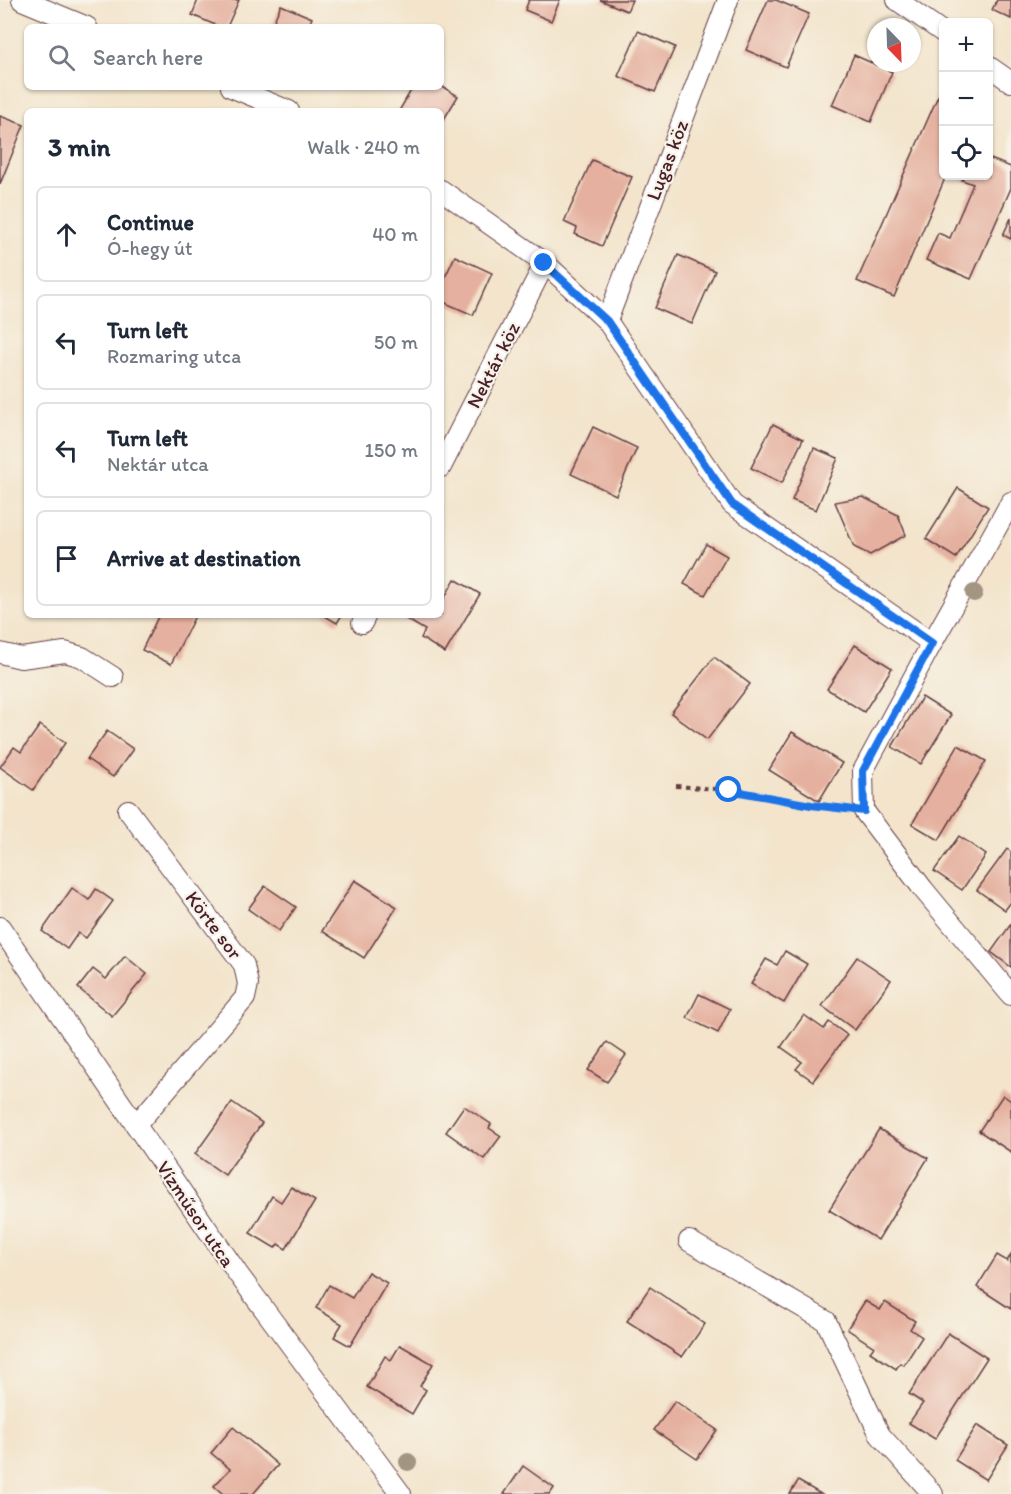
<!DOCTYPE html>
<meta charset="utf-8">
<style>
:root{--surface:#fff;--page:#f2f2f3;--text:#1f2937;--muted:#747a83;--line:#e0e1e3}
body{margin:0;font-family:Itim,sans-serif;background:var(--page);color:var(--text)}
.controls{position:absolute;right:18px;top:18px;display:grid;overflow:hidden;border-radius:9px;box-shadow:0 2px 4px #0004}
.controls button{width:54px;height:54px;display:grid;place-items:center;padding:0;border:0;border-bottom:2px solid var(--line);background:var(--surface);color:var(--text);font:30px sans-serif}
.compass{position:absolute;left:867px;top:18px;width:54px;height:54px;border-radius:50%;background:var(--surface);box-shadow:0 2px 4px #0004;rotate:157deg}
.stop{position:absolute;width:18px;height:18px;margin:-14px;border:4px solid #1a73e8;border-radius:50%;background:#fff}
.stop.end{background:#1a73e8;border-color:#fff;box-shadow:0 2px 6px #0008}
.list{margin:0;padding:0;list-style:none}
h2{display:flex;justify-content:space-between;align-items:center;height:78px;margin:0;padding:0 24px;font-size:26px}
h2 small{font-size:20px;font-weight:400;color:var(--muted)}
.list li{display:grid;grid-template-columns:39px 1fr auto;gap:18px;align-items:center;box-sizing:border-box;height:96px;margin:0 12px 12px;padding:0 12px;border:2px solid var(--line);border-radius:9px}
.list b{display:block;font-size:22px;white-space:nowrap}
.list p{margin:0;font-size:20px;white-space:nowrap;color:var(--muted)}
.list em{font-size:20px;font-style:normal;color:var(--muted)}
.icon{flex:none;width:33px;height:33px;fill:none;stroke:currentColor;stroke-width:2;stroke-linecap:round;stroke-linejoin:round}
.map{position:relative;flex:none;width:1011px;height:1494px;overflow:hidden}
.search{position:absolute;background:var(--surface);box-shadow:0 2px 4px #0004;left:24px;top:24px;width:420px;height:66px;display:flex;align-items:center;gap:15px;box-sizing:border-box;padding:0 21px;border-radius:9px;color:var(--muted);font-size:22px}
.panel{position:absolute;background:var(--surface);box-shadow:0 2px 4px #0004;left:24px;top:108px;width:420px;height:510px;border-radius:9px}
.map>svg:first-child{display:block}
.building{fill:#e5b09f}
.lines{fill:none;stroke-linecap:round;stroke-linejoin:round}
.street-casing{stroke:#633d43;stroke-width:22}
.path{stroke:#633d43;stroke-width:4;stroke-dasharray:4.5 4.5;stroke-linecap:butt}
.street{stroke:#fff;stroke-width:20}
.tree{fill:#a29582}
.route{stroke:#1a73e8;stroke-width:8}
.labels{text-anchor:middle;stroke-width:4.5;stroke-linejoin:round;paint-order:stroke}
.street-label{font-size:20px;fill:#4a1f2b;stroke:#f7f3e8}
</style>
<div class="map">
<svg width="1011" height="1494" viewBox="0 0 1011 1494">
<rect width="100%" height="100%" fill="#f7f3e8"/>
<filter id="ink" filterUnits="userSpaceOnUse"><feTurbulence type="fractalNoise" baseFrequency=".0167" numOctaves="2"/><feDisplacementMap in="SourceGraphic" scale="12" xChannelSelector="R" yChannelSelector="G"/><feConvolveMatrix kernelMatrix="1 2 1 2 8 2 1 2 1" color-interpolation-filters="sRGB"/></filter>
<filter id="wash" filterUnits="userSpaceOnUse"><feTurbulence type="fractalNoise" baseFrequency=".008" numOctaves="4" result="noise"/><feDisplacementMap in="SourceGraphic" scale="24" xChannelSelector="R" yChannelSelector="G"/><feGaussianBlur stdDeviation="1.35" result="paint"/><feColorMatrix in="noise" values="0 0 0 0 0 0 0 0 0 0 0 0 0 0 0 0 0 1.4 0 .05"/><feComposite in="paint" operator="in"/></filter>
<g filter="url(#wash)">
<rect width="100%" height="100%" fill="#f3e4cb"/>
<g id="blocks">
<g class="building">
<polygon points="198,0 239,0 227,27 220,27 192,15"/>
<polygon points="529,0 560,0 551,21 525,10"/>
<polygon points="600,0 632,0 627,11"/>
<polygon points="768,0 776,0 809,14 786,67 746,50"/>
<polygon points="997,0 1011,0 1011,19 992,10"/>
<polygon points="281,5 312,18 308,27 271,27"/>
<polygon points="638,31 675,47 655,92 618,76"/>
<polygon points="854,55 892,72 871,122 832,105"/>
<polygon points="441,86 458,96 441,124 441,111 399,111 413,87"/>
<polygon points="938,96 944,98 944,176 946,176 894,297 857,281"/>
<polygon points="0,116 24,125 0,184"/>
<polygon points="988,158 1011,167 1011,188 971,279 926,260 938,233 950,238 973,184 962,180 964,176 988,176"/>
<polygon points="592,160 632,177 602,246 575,234 577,228 564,222"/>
<polygon points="1011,218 1011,239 1003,235"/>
<polygon points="678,255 715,271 692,324 655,308"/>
<polygon points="455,256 492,273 473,315 441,301 441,286"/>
<polygon points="773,424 803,439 782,483 751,468"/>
<polygon points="593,427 637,448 616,495 571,474"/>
<polygon points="814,448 838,458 816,510 792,500"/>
<polygon points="958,488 988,507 956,558 926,539"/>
<polygon points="863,497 898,515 906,535 870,555 854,547 835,502"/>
<polygon points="706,544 727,556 705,595 684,584"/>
<polygon points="455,579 480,594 445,653 421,638 425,630 406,619 409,615 441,615 441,597 444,599"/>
<polygon points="159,615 195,616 171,664 142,650"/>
<polygon points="323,615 342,615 337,623"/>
<polygon points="855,645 892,668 864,712 827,689"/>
<polygon points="714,657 750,684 707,740 671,713"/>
<polygon points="922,697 951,715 921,764 892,747"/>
<polygon points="40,725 65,743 33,790 0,767 14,747 21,752"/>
<polygon points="107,731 133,749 113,777 87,759"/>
<polygon points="792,732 842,763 819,801 769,770"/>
<polygon points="958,745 986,761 939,840 912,824"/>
<polygon points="959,836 986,855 962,890 934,871"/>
<polygon points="1007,849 1011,852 1011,902 1005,910 977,890"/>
<polygon points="355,880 397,907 364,958 322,931"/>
<polygon points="265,886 296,907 279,931 248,909"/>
<polygon points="72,888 89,900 96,889 113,901 86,938 78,933 67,949 42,931"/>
<polygon points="1011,924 1011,967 991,952"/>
<polygon points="785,951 807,964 784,1003 751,984 766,959 777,965"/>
<polygon points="125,956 147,974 112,1016 78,988 93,969 106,979"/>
<polygon points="857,957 891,980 855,1030 822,1006"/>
<polygon points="699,994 730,1009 718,1033 687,1018"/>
<polygon points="804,1015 824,1029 829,1022 847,1035 813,1081 796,1069 802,1062 781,1047"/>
<polygon points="607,1042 626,1055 607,1082 588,1070"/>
<polygon points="1003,1095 1011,1101 1011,1152 979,1131"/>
<polygon points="232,1102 262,1123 225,1175 195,1154"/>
<polygon points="464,1106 491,1124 489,1128 501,1136 484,1159 446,1132"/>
<polygon points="879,1129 928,1158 878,1240 829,1210"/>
<polygon points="291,1187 315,1201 286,1249 278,1244 275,1248 250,1233 272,1196 281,1202"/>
<polygon points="1011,1254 1011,1309 977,1287 997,1255 1007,1261"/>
<polygon points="368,1272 387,1283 350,1346 334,1337 342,1324 316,1308 329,1285 352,1298"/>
<polygon points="650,1287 705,1324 682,1357 627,1321"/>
<polygon points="865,1301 880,1310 885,1302 915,1321 910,1329 922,1337 904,1365 900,1363 896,1369 870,1352 874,1347 847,1329"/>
<polygon points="948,1333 987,1358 935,1439 909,1423 923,1403 909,1394"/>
<polygon points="400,1345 433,1364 420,1386 426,1390 412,1414 367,1387 385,1356 391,1360"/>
<polygon points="675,1401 717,1430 697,1459 654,1430"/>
<polygon points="977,1425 1008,1445 986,1480 955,1460"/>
<polygon points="233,1427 278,1465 253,1494 223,1494 214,1486 230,1469 211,1453"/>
<polygon points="523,1466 554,1488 550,1494 504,1494"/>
<polygon points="798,1481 821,1494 790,1494"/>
</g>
</g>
</g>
<g filter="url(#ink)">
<use href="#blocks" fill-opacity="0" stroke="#633d43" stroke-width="1.5"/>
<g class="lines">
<g class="street-casing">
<g id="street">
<polyline points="22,0 87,27"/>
<polyline points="897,0 944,33"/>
<polyline points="988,66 1011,82"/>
<polyline points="231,87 289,111"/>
<polyline points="441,190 545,263 607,321 732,504 932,643"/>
<polyline points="607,321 728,0"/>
<polyline points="441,467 545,263"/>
<polyline points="1011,502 932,643 863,771 864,811 923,889 1011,995"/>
<polyline points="362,623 366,615"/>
<polyline points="0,653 21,658 65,652 82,657 113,677"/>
<polyline points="128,810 244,965 248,984 245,998 136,1125"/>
<polyline points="0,927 238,1274 401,1494"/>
<polyline points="689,1241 826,1321 880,1435 933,1494"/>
</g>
</g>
<polyline class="path" points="676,786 729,790 811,805 843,808"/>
<use href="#street" class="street"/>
</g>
<g class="tree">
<circle cx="974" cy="593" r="9"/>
<circle cx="408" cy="1462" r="9"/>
</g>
</g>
<g class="lines" filter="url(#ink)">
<polyline class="route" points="544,263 607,321 732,504 932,643 863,771 864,811 811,805 729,790"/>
</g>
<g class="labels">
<g class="street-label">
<text transform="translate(667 160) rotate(-69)" y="7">Lugas köz</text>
<text transform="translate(493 365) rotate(-63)" y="7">Nektár köz</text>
<text transform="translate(214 925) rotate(53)" y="7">Körte sor</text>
<text transform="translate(196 1214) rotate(56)" y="7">Vízműsor utca</text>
</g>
</g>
</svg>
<div class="controls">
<button>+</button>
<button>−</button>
<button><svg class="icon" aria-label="locate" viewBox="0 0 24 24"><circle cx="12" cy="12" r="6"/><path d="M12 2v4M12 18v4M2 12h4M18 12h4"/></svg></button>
</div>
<svg class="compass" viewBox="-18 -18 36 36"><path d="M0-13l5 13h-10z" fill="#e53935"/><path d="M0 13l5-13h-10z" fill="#747a83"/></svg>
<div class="stop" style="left:729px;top:790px"></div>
<div class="stop end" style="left:544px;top:263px"></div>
<div class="search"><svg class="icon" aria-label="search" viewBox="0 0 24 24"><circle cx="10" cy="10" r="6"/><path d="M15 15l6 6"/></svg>Search here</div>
<section class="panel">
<h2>3 min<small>Walk · 240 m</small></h2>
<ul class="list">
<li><svg class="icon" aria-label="ahead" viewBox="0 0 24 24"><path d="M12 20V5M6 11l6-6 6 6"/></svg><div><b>Continue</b><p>Ó-hegy út</p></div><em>40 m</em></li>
<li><svg class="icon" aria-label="left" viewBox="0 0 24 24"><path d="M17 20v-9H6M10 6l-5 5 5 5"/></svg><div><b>Turn left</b><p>Rozmaring utca</p></div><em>50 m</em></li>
<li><svg class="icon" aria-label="left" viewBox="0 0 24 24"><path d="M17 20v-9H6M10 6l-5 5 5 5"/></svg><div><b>Turn left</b><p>Nektár utca</p></div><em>150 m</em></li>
<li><svg class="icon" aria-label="arrive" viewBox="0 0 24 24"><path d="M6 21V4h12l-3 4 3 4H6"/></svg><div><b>Arrive at destination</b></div></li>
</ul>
</section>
</div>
